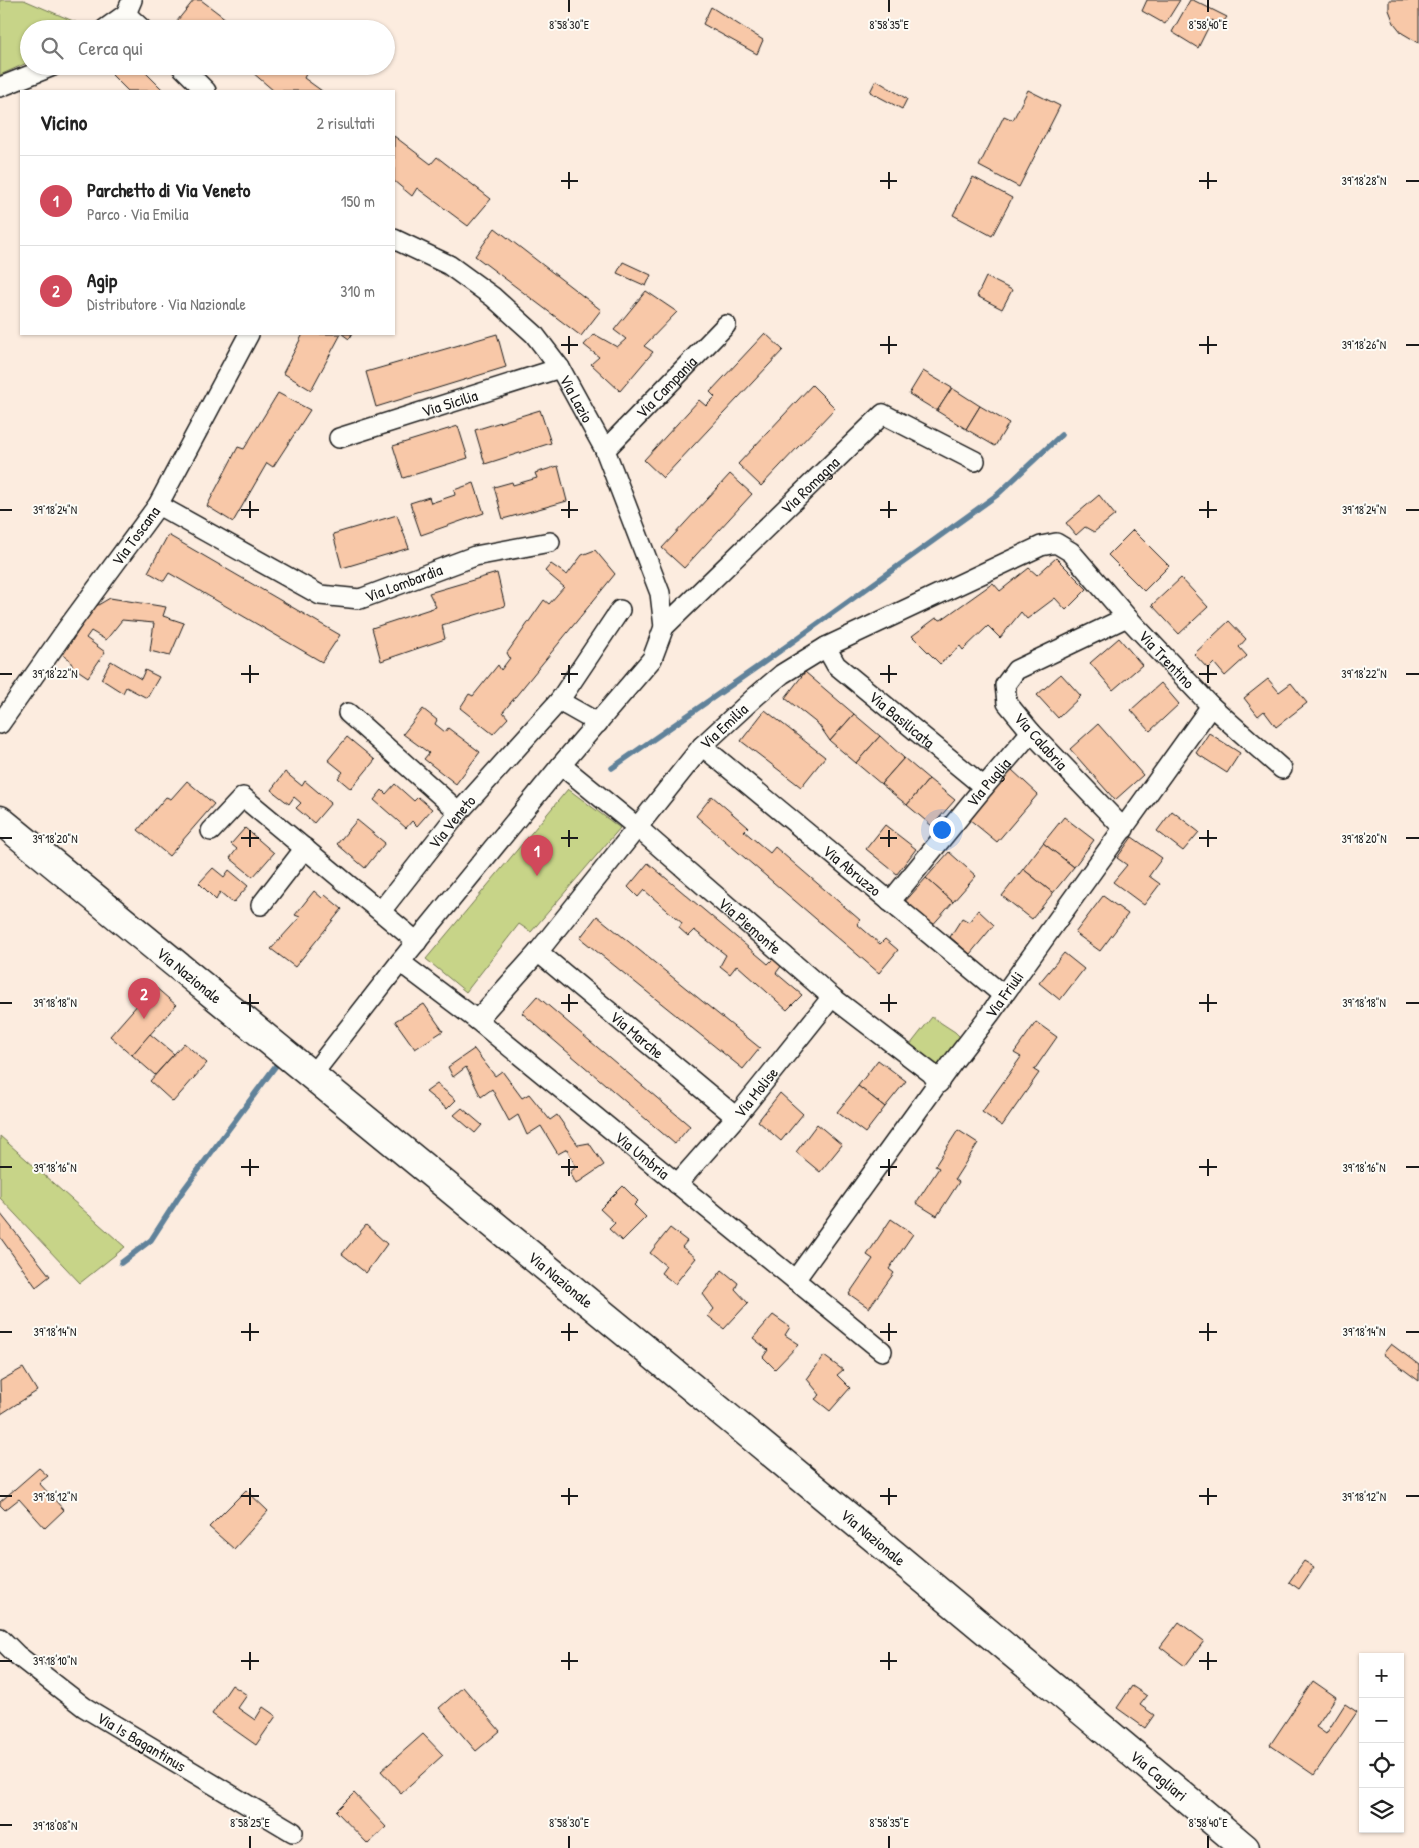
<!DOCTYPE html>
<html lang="it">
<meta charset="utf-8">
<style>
:root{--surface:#fff;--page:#f6f6f6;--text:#222;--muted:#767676;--line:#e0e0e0;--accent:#d1495b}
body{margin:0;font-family:"Patrick Hand",sans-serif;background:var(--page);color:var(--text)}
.controls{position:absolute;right:15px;bottom:15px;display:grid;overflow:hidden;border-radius:0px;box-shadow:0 1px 4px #0004}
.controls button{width:45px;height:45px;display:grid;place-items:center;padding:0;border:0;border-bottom:1px solid var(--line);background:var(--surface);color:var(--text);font:25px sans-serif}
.you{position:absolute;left:941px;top:829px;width:18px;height:18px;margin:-12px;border:4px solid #fff;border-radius:50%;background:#1a73e8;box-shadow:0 0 0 8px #1a73e833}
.badge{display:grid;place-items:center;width:32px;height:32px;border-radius:50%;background:var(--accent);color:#fff;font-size:16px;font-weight:700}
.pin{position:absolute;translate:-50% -41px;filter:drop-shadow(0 1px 2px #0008)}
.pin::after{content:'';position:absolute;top:26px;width:18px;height:15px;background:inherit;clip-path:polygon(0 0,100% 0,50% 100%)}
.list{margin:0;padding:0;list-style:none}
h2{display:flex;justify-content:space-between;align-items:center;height:65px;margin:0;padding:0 20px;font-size:21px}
h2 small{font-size:16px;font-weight:400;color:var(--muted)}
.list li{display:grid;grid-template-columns:32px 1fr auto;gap:15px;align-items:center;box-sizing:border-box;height:90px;padding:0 20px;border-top:1px solid var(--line)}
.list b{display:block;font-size:19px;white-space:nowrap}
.list p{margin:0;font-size:16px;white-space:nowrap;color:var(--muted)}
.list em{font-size:16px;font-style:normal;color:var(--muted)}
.icon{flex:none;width:28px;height:28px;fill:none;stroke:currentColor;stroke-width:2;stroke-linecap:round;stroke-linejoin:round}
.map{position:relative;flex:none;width:1419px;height:1848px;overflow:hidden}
.search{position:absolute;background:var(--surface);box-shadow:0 1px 4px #0004;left:20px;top:20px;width:375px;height:55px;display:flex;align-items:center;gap:12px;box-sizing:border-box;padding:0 18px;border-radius:28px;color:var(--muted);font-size:19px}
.panel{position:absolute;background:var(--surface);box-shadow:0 1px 4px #0004;left:20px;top:90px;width:375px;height:245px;border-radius:0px}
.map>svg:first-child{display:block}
.green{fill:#c7d488;stroke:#727852}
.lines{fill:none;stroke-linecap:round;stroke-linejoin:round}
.stream{stroke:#61829a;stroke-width:5.5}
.building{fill:#f8c8a8;stroke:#1c1c1c}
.minor-casing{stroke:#1c1c1c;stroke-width:22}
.secondary-casing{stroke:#1c1c1c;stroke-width:31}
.minor{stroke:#fdfcf7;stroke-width:19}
.secondary{stroke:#fdfcf7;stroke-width:28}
.ticks{fill:none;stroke:#1c1c1c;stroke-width:2}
.labels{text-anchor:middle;stroke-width:4;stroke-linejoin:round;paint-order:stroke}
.street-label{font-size:16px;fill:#1c1c1c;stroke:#fdfcf7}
.ticks-label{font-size:12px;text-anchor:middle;fill:#1c1c1c;stroke:#fdfcf7;stroke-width:4;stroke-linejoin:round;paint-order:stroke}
</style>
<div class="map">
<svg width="1419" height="1848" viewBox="0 0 1419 1848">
<rect width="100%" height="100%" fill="#fcecdf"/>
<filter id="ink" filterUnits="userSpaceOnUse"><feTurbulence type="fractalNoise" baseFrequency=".02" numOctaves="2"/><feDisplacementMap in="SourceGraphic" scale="10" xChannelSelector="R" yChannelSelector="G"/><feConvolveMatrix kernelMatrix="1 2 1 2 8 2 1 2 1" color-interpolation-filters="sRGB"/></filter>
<g filter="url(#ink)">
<g class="green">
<polygon points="0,0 24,0 80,24 75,29 29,29 29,62 0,75"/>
<polygon points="568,789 620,828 531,932 519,924 466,992 426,959"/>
<polygon points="932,1017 955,1032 961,1038 939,1067 910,1045"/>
<polygon points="0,1136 125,1247 80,1283 0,1198"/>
</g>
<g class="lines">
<g class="stream">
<polyline points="612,768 763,663 997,495 1061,435"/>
<polyline points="121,1263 151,1240 182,1192 277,1064"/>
</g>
</g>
<g class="building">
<polygon points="194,0 201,0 239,29 186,29 177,21"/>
<polygon points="1147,0 1180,0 1165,24 1142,11"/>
<polygon points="1190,0 1193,0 1227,17 1221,25 1212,20 1198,48 1172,32"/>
<polygon points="1389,0 1419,0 1419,43 1402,33 1394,23 1389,10"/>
<polygon points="711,7 763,40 757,54 703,24"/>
<polygon points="121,66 139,66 164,91 128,91 112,75"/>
<polygon points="245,66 303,66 308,70 304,78 322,91 274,91"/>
<polygon points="876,80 907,99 902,109 870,92"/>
<polygon points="1028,90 1060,106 1019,187 979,166 1004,116 1013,120"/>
<polygon points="394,136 431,164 437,157 491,199 468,226 417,188 412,196 394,181"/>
<polygon points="973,177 1012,198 992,236 953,215"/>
<polygon points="495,228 601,310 581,336 475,256"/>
<polygon points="623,262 651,275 646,286 617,273"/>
<polygon points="986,277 1012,290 1002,309 977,296"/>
<polygon points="646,291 677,312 644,346 653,352 620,391 591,364 599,357 584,345 594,334 617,347 626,339 614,330"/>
<polygon points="765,333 783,350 663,478 644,460 699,400 706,406 715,397 710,392"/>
<polygon points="303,334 341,334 311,390 283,373"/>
<polygon points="342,334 352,334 349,339"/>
<polygon points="497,334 506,367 376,407 366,372"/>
<polygon points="923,371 952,388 937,411 909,394"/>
<polygon points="812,385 835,408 761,486 738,464"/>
<polygon points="952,388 980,406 966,429 937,411"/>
<polygon points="278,393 310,410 273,467 267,463 233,522 207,506 238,447 244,449"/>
<polygon points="980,406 1009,423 995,446 966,429"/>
<polygon points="540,410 551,443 485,464 475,430"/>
<polygon points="458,426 468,458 403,478 393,446"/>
<polygon points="558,466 567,501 503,519 494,487 512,482 513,485 537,478 535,473"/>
<polygon points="730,474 752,494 684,568 662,548"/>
<polygon points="474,483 484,513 421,535 410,503 429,497 431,503 455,495 454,490"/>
<polygon points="1099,495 1115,515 1094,532 1085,527 1076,535 1066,523"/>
<polygon points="397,515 409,548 342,568 333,534"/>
<polygon points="1133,530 1169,566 1144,591 1108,555"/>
<polygon points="168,535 340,635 322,662 169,573 164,581 148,572"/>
<polygon points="595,550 615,574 503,712 508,718 493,734 460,708 469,694 473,696 498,665 501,670 510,658 507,653 544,600 549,604 564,587 545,571 551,564 567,575 582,555"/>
<polygon points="1056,558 1087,589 1066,610 1055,598 1027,619 1021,612 1000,638 988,626 963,650 960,646 940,664 912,636 936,618 941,620 993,583 1000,591 1029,568 1037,575"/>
<polygon points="497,573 505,606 442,625 445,639 381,661 372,628 436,607 429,593"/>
<polygon points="1181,578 1208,607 1179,634 1152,605"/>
<polygon points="110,598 166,607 163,616 184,623 170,656 150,651 154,623 122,620 106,640 91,631 86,638 105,652 88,677 73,667 69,659 63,655 93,608"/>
<polygon points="1229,621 1246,639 1239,647 1247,656 1225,676 1214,663 1208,669 1194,654"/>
<polygon points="1119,638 1142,665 1113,690 1090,663"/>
<polygon points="111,661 141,679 145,670 159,677 147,698 126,687 123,693 101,679"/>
<polygon points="805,672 854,714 830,741 819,725 785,698"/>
<polygon points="1061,674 1081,696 1058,718 1037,695"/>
<polygon points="1268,679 1279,692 1291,683 1307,703 1276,727 1264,711 1258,716 1244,698"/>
<polygon points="1161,683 1179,704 1150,731 1131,710"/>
<polygon points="423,709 437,720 435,724 445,732 448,728 480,752 456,784 424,759 429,753 403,734"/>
<polygon points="765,710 825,757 801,787 741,741"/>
<polygon points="854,714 880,736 856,763 830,741"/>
<polygon points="1098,724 1143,775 1115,800 1070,749"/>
<polygon points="1209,733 1240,753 1227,773 1196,753"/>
<polygon points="880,736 904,758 881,784 856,763"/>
<polygon points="347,737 375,760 351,789 338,778 343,772 328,760"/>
<polygon points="904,758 929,779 907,805 881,784"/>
<polygon points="1012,770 1038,794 997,842 969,819"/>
<polygon points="285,772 302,786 305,781 331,803 314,823 296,808 301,803 294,797 289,804 271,790"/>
<polygon points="929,779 955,800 932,826 907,805"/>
<polygon points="187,781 214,804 169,856 138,830 166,797 171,799"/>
<polygon points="395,784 414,801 418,797 432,809 417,826 412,821 406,828 374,800 382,790 386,794"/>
<polygon points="712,796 748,827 744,831 770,853 775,847 860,920 857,924 880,944 885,939 898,950 879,973 696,816"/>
<polygon points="1172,811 1199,832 1183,851 1157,831"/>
<polygon points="1064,817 1094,840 1074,867 1043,843"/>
<polygon points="357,820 385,843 365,868 337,844"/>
<polygon points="885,825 916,849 897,874 866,849"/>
<polygon points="245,828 274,853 253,877 230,858 237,849 231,844"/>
<polygon points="1132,837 1162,858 1149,876 1160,884 1144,905 1113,882 1127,865 1117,858"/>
<polygon points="1043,843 1074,867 1053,893 1023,869"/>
<polygon points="949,852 976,876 953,902 926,878"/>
<polygon points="648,863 768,964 774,958 782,965 776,973 802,995 787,1010 737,965 730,974 720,966 726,955 694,930 688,936 679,928 682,923 644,890 638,897 628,887"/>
<polygon points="213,868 224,877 229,870 248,886 233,903 220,892 216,900 199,883"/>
<polygon points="1023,869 1053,893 1032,919 1002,896"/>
<polygon points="926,878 953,902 930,928 903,904"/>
<polygon points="314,891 322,898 325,895 342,909 295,967 271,949 300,917 295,915"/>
<polygon points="1103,896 1128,914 1100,951 1075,933"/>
<polygon points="978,910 994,925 970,954 950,937 962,918 969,922"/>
<polygon points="597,916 760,1048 743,1069 580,938"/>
<polygon points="1064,953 1084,969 1060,1000 1039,983"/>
<polygon points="154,986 176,1005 132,1055 110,1036"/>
<polygon points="537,996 690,1126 675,1144 522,1013"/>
<polygon points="424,1004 443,1031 415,1049 395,1021"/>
<polygon points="1036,1022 1057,1037 1034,1070 1039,1073 1002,1126 982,1112 1021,1057 1014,1053"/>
<polygon points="150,1034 174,1054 155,1075 132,1055"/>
<polygon points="184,1043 207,1063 173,1102 150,1081"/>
<polygon points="474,1049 495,1076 502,1071 522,1098 529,1094 550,1120 557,1115 578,1145 589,1143 604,1165 576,1184 570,1172 576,1167 567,1149 558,1154 541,1126 527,1135 518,1115 509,1121 492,1089 481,1097 466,1067 453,1077 448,1067"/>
<polygon points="878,1060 906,1081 885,1107 858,1086"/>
<polygon points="437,1084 456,1100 447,1109 426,1092"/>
<polygon points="858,1086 885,1107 865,1133 837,1112"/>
<polygon points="780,1093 803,1114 781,1141 758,1121"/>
<polygon points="462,1108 482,1125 475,1133 454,1115"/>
<polygon points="817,1124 842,1145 820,1172 796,1152"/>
<polygon points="958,1130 978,1143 955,1179 959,1182 937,1216 916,1203 939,1168 935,1166"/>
<polygon points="623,1186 638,1201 634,1205 646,1217 622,1241 609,1229 615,1223 600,1209"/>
<polygon points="0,1213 50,1276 36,1287 0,1237"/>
<polygon points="891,1219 913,1234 889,1269 894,1273 869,1308 849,1294 873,1259 867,1255"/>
<polygon points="366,1225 387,1244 366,1273 342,1254"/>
<polygon points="670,1228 687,1241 682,1247 696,1258 675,1284 661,1273 666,1266 650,1253"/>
<polygon points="722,1270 738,1283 735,1289 748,1303 724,1329 708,1316 714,1309 703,1294"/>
<polygon points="773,1315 790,1327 785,1335 799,1344 775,1369 763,1357 768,1350 753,1338"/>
<polygon points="1391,1344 1419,1365 1419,1381 1383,1354"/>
<polygon points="824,1356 843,1370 837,1375 850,1388 830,1411 815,1399 820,1395 807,1379"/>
<polygon points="23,1368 37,1391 1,1414 0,1381"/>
<polygon points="39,1468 48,1476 39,1483 64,1510 45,1528 19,1499 5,1510 0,1505 0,1502"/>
<polygon points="246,1490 268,1511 234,1549 209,1527"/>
<polygon points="1304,1561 1314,1567 1299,1589 1289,1582"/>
<polygon points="1179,1622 1204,1641 1185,1666 1160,1647"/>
<polygon points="1313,1681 1336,1697 1316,1727 1326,1734 1345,1704 1357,1712 1314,1775 1270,1745"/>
<polygon points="232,1685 247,1695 238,1708 255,1720 263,1707 276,1716 256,1745 212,1714"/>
<polygon points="1132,1686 1147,1696 1140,1705 1154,1715 1145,1728 1117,1708"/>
<polygon points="463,1687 500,1731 476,1751 439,1708"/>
<polygon points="423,1734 443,1755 401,1793 381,1771"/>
<polygon points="354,1793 386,1827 368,1844 336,1811"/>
</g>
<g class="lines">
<g class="minor-casing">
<g id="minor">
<polyline points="126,14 142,29"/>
<polyline points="105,29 126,14 132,0"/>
<polyline points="181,66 206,91"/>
<polyline points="0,87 53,66"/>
<path id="s1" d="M394,239l55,26 44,32 41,37 26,34 45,82 55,143 4,34"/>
<path id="s2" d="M339,438l221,-70"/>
<path id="s3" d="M605,450l121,-125"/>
<path id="s4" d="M158,505l162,90 40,4 115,-43 75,-14"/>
<path id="s5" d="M826,647l10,18 148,122"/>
<polyline points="559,701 620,610"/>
<polyline points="348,713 459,812"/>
<path id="s6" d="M0,724l66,-94 92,-125 91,-171"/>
<path id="s7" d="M702,746l301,249"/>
<path id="s8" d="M561,765l77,63 194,169 99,76 8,10"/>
<polyline points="1124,829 1031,732 1007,703 1005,685 1016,670 1127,617"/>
<polyline points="211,831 243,797 417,942"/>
<path id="s9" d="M890,902l94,-115 47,-55"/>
<polyline points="261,905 305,848"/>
<path id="s10" d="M381,911l78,-99 100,-111 39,22"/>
<path id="s11" d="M538,952l198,165"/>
<path id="s12" d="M400,962l77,58 405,331"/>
<path id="s13" d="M477,1020l61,-68 164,-206 53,-49 27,-23 44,-27 215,-101 15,-3 15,9 56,65 84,89 71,63"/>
<path id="s14" d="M312,1075l88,-113 161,-197 91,-106 12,-32 219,-213 92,47"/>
<path id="s15" d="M677,1184l59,-67 96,-120"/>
<path id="s16" d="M795,1280l158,-218 37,-48 221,-308"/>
<path id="s17" d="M0,1638l17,17 67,52 209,125"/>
</g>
</g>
<g class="secondary-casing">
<g id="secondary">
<path id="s18" d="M0,820c416,341 834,681 1245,1028"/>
</g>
</g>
<use href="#minor" class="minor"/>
<use href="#secondary" class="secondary"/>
</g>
</g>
<path class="ticks" d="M569,0v12M889,0v12M1208,0v12M569,172v17M889,172v17M1208,172v17M561,181h17M880,181h17M1199,181h18M1406,181h13M569,336v18M889,336v18M1208,336v18M561,345h17M880,345h17M1199,345h18M1406,345h13M250,501v17M569,501v17M889,501v17M1208,501v17M0,510h12M241,510h18M561,510h17M880,510h17M1199,510h18M1406,510h13M250,665v18M569,665v18M889,665v18M1208,665v18M0,674h12M241,674h18M561,674h17M880,674h17M1199,674h18M1406,674h13M250,830v17M569,830v17M889,830v17M1208,830v17M0,838h12M241,838h18M561,838h17M880,838h17M1199,838h18M1406,838h13M250,994v18M569,994v18M889,994v18M1208,994v18M0,1003h12M241,1003h18M561,1003h17M880,1003h17M1199,1003h18M1406,1003h13M250,1159v17M569,1159v17M889,1159v17M1208,1159v17M0,1167h12M241,1167h18M561,1167h17M880,1167h17M1199,1167h18M1406,1167h13M250,1323v18M569,1323v18M889,1323v18M1208,1323v18M0,1332h12M241,1332h18M561,1332h17M880,1332h17M1199,1332h18M1406,1332h13M250,1488v17M569,1488v17M889,1488v17M1208,1488v17M0,1496h12M241,1496h18M561,1496h17M880,1496h17M1199,1496h18M1406,1496h13M250,1652v18M569,1652v18M889,1652v18M1208,1652v18M0,1661h12M241,1661h18M561,1661h17M880,1661h17M1199,1661h18M0,1825h12M250,1836v12M569,1836v12M889,1836v12M1208,1836v12"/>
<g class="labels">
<g class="street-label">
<text dy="6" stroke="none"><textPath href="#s3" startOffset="88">Via Campania</textPath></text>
<text dy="6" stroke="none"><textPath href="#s1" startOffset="248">Via Lazio</textPath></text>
<text dy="6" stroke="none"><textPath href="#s2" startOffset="116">Via Sicilia</textPath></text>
<text dy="6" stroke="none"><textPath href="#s14" startOffset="775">Via Romagna</textPath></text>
<text dy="6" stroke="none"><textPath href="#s6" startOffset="232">Via Toscana</textPath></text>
<text dy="6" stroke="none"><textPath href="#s4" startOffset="272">Via Lombardia</textPath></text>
<text dy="6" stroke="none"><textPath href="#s13" startOffset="928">Via Trentino</textPath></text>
<text dy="6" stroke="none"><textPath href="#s5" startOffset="106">Via Basilicata</textPath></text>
<text dy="6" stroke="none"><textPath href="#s13" startOffset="384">Via Emilia</textPath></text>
<text transform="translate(1041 741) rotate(48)" y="6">Via Calabria</text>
<text dy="6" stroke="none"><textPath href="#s9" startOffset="155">Via Puglia</textPath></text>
<text dy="6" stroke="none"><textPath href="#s10" startOffset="114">Via Veneto</textPath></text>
<text dy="6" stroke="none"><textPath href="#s7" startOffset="195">Via Abruzzo</textPath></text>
<text dy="6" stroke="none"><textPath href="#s8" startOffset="248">Via Piemonte</textPath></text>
<text dy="6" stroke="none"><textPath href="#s18" startOffset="245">Via Nazionale</textPath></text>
<text dy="6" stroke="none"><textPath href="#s16" startOffset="354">Via Friuli</textPath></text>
<text dy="6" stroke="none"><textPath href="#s11" startOffset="129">Via Marche</textPath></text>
<text dy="6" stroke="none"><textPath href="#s15" startOffset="121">Via Molise</textPath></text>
<text dy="6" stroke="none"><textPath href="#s12" startOffset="310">Via Umbria</textPath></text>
<text dy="6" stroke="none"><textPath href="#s18" startOffset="725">Via Nazionale</textPath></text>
<text dy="6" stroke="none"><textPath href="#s18" startOffset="1130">Via Nazionale</textPath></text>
<text dy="6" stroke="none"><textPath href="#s17" startOffset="176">Via Is Bagantinus</textPath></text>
<text dy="6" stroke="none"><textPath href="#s18" startOffset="1502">Via Cagliari</textPath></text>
</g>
</g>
<g class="ticks-label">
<text x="569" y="29">8°58'30"E</text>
<text x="889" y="29">8°58'35"E</text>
<text x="1208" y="29">8°58'40"E</text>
<text x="1364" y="185">39°18'28"N</text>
<text x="1364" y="349">39°18'26"N</text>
<text x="55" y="514">39°18'24"N</text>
<text x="1364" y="514">39°18'24"N</text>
<text x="55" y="678">39°18'22"N</text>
<text x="1364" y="678">39°18'22"N</text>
<text x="55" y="843">39°18'20"N</text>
<text x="1364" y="843">39°18'20"N</text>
<text x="55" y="1007">39°18'18"N</text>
<text x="1364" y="1007">39°18'18"N</text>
<text x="55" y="1172">39°18'16"N</text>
<text x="1364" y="1172">39°18'16"N</text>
<text x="55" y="1336">39°18'14"N</text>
<text x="1364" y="1336">39°18'14"N</text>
<text x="55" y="1501">39°18'12"N</text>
<text x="1364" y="1501">39°18'12"N</text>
<text x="55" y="1665">39°18'10"N</text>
<text x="250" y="1827">8°58'25"E</text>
<text x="569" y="1827">8°58'30"E</text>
<text x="889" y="1827">8°58'35"E</text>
<text x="1208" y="1827">8°58'40"E</text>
<text x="55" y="1830">39°18'08"N</text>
</g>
</svg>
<div class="controls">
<button>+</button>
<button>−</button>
<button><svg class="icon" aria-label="locate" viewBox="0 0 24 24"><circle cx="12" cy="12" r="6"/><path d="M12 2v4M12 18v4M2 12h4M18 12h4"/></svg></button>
<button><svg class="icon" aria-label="layers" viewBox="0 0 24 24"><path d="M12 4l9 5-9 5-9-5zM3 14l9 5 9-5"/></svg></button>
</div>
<div class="you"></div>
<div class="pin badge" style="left:537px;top:876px">1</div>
<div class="pin badge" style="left:144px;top:1019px">2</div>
<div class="search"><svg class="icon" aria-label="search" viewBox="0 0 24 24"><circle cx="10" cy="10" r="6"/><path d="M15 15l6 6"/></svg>Cerca qui</div>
<section class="panel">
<h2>Vicino<small>2 risultati</small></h2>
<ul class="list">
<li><span class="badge">1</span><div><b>Parchetto di Via Veneto</b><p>Parco · Via Emilia</p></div><em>150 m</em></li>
<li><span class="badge">2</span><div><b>Agip</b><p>Distributore · Via Nazionale</p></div><em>310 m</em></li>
</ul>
</section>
</div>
